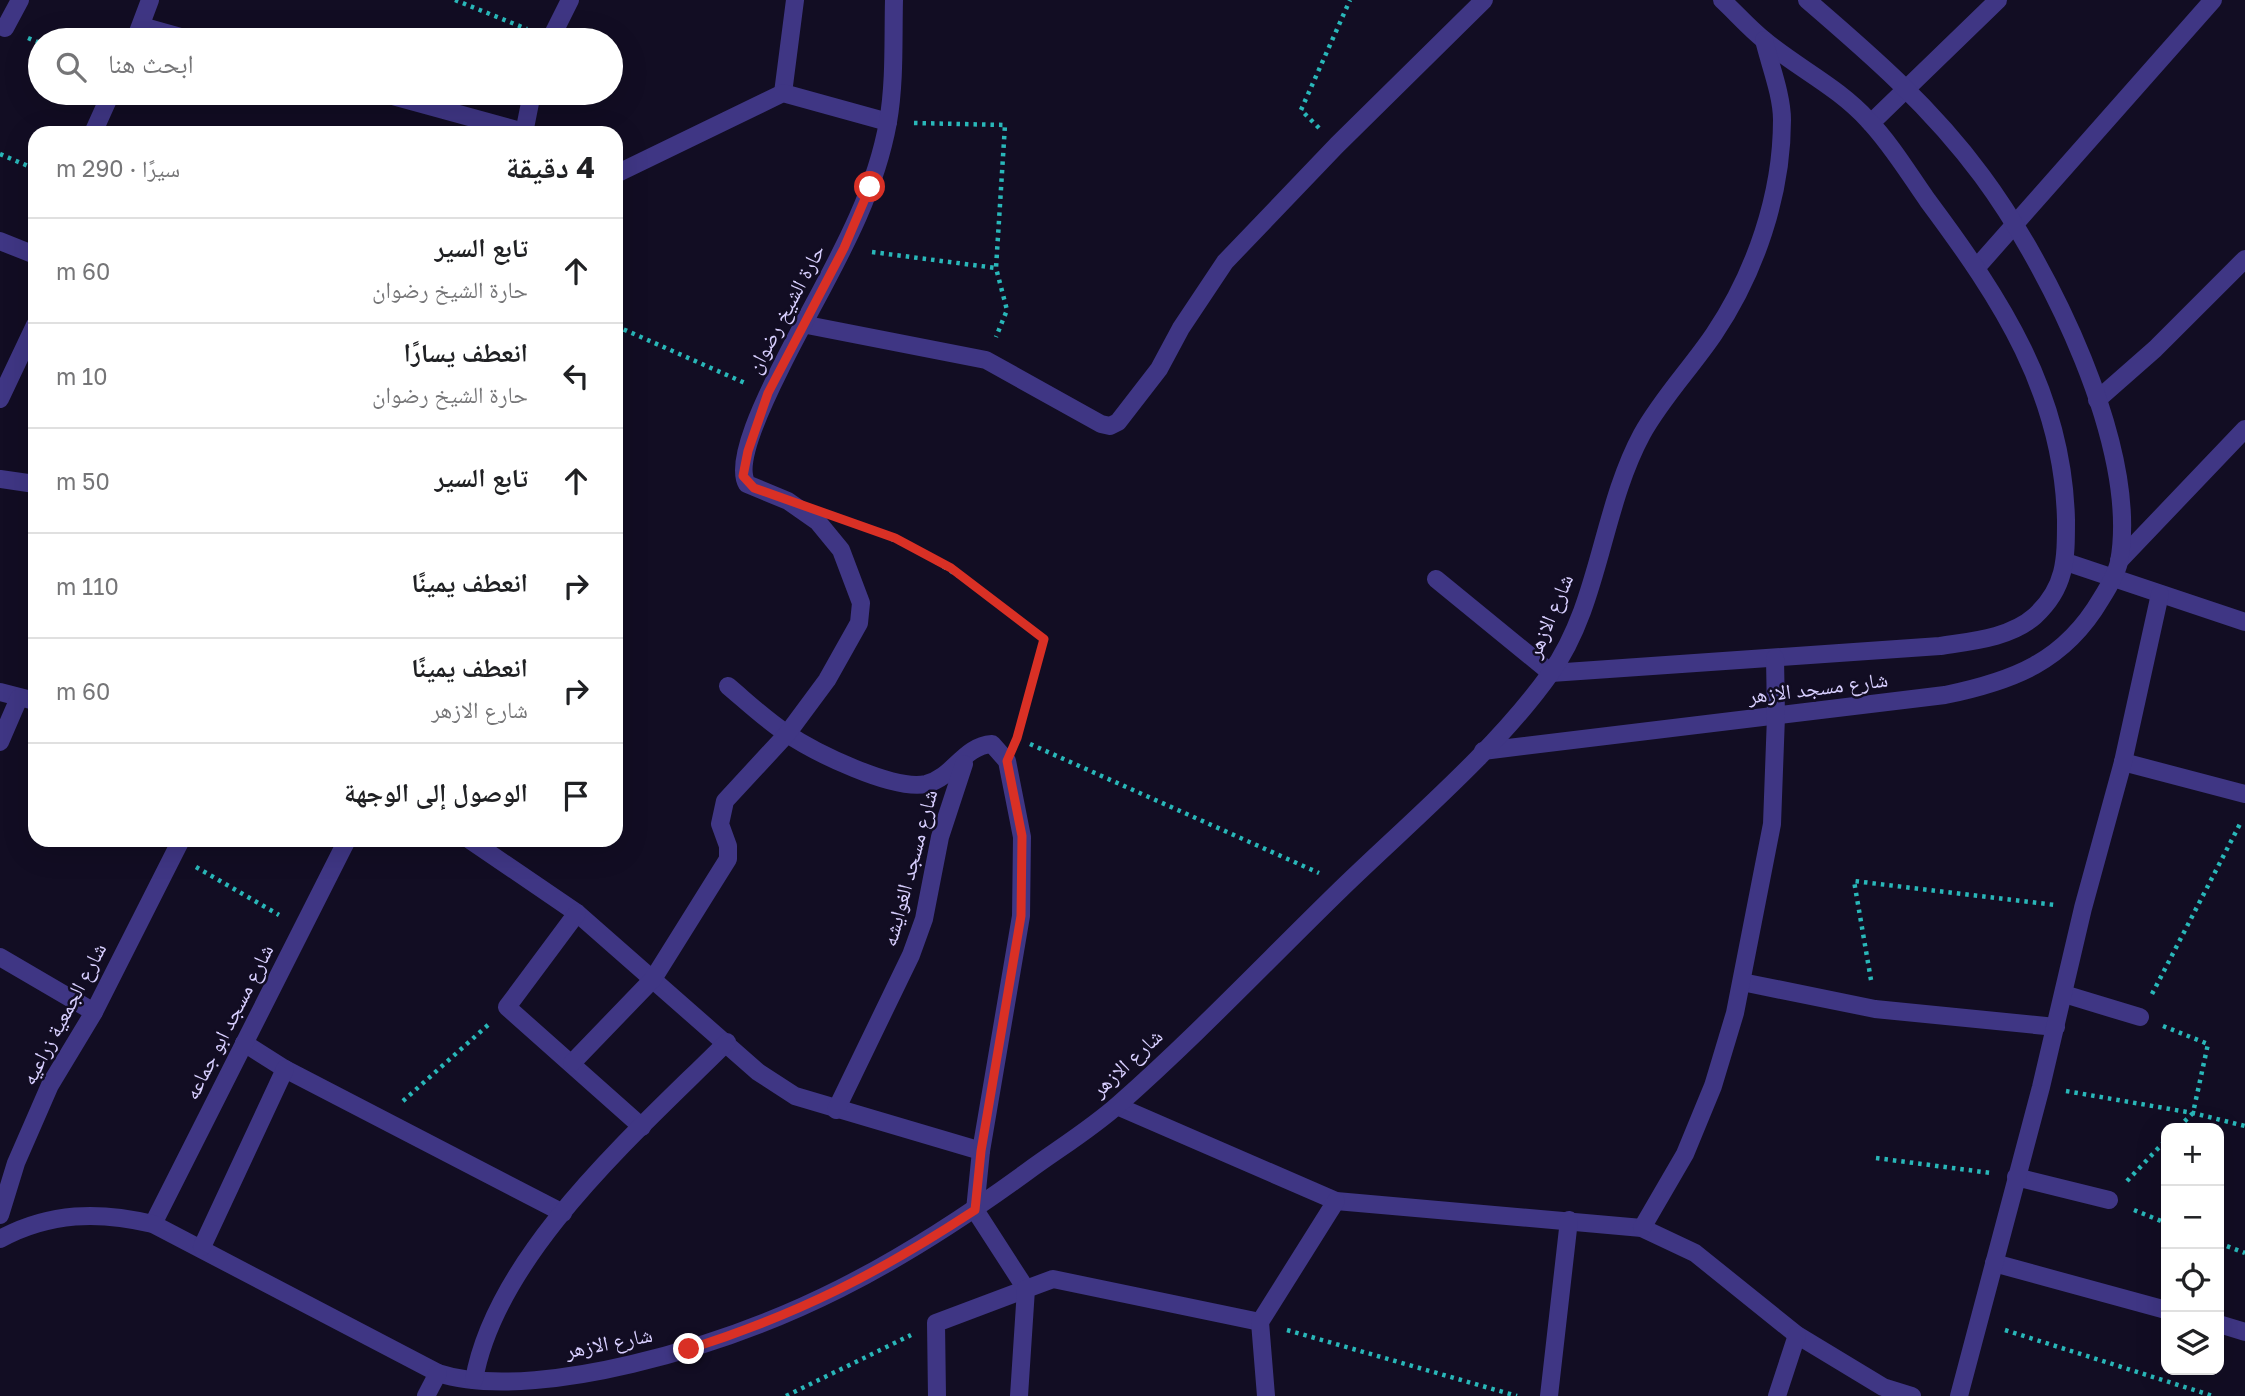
<!DOCTYPE html>
<html lang="ar">
<meta charset="utf-8">
<style>
:root{--surface:#fff;--page:#f6f6f6;--text:#202124;--muted:#757577;--line:#e0e0e0}
body{margin:0;font-family:"Golos Text","Noto Naskh Arabic",sans-serif;background:var(--page);color:var(--text);direction:rtl}
.controls{position:absolute;right:21px;bottom:21px;display:grid;overflow:hidden;border-radius:14px;box-shadow:0 7px 28px #0002}
.controls button{width:63px;height:63px;display:grid;place-items:center;padding:0;border:0;border-bottom:2px solid var(--line);background:var(--surface);color:var(--text);font:35px sans-serif}
.stop{position:absolute;width:21px;height:21px;margin:-16px;border:5px solid #d93025;border-radius:50%;background:#fff}
.stop.end{background:#d93025;border-color:#fff;box-shadow:0 2px 7px #0008}
.list{margin:0;padding:0;list-style:none}
h2{display:flex;justify-content:space-between;align-items:center;height:91px;margin:0;padding:0 28px;font-size:30px}
h2 small{font-size:23px;font-weight:400;color:var(--muted)}
.list li{display:grid;grid-template-columns:46px 1fr auto;gap:21px;align-items:center;box-sizing:border-box;height:105px;padding:0 28px;border-top:2px solid var(--line)}
.list b{display:block;font-size:26px;white-space:nowrap}
.list p{margin:0;font-size:23px;white-space:nowrap;color:var(--muted)}
.list em{font-size:23px;font-style:normal;color:var(--muted)}
.icon{flex:none;width:38px;height:38px;fill:none;stroke:currentColor;stroke-width:2;stroke-linecap:round;stroke-linejoin:round}
.map{position:relative;flex:none;width:2245px;height:1396px;overflow:hidden;direction:ltr}
.search{position:absolute;background:var(--surface);box-shadow:0 7px 28px #0002;left:28px;top:28px;width:595px;height:77px;display:flex;align-items:center;gap:18px;box-sizing:border-box;padding:0 24px;border-radius:38px;color:var(--muted);font-size:26px}
.panel{position:absolute;background:var(--surface);box-shadow:0 7px 28px #0002;left:28px;top:126px;width:595px;height:721px;border-radius:21px;direction:rtl}
.map>svg:first-child{display:block}
.lines{fill:none;stroke-linecap:round;stroke-linejoin:round}
.path{stroke:#29b7b9;stroke-width:4.5;stroke-dasharray:3.5 5;stroke-linecap:butt}
.street{stroke:#3f3684;stroke-width:18}
.route{stroke:#d93025;stroke-width:9}
.labels{text-anchor:middle;stroke-width:5;stroke-linejoin:round;paint-order:stroke}
.street-label{font-size:21px;fill:#d8cfff;stroke:#120d23}
</style>
<div class="map">
<svg width="2245" height="1396" viewBox="0 0 2245 1396">
<rect width="100%" height="100%" fill="#120d23"/>
<g class="lines">
<g class="path">
<polyline points="455,0 527,29"/>
<polyline points="28,38 40,43"/>
<polyline points="914,123 1005,125 996,268 1007,310 996,337"/>
<polyline points="1319,128 1301,110 1350,0"/>
<polyline points="0,154 35,169"/>
<polyline points="872,252 996,268"/>
<polyline points="616,326 745,383"/>
<path d="M859,526c74,26 123,65 185,113l-26,95"/>
<polyline points="1030,744 1319,873"/>
<polyline points="196,867 279,915"/>
<polyline points="1871,980 1854,881 2055,905"/>
<polyline points="2152,994 2241,822"/>
<polyline points="2163,1026 2208,1044 2193,1113 2178,1128"/>
<polyline points="2066,1091 2193,1113 2245,1126"/>
<polyline points="403,1101 488,1025"/>
<polyline points="1876,1158 1991,1173"/>
<polyline points="2127,1181 2166,1140"/>
<polyline points="2134,1210 2166,1223"/>
<polyline points="2219,1243 2245,1253"/>
<polyline points="1287,1330 1517,1396"/>
<polyline points="2005,1330 2213,1396"/>
<polyline points="786,1396 911,1335"/>
</g>
<g class="street">
<polyline points="141,26 191,40"/>
<polyline points="5,28 20,0"/>
<polyline points="135,40 150,0"/>
<polyline points="550,40 570,0"/>
<polyline points="382,93 524,132"/>
<polyline points="783,93 795,0"/>
<polyline points="1871,123 1998,0"/>
<polyline points="93,133 111,93"/>
<polyline points="524,133 532,93"/>
<polyline points="616,174 783,93 888,122"/>
<polyline points="0,241 35,255"/>
<polyline points="1977,267 2213,0"/>
<polyline points="802,324 986,360 1101,424 1110,426 1118,422 1159,369 1181,328 1225,262 1337,145 1484,0"/>
<polyline points="0,399 35,325"/>
<polyline points="2097,400 2155,349 2245,259"/>
<polyline points="0,479 35,484"/>
<polyline points="2119,561 2245,429"/>
<polyline points="2066,562 2245,622"/>
<path d="M1436,579l115,94 389,-27c32,-5 70,-8 95,-30 31,-29 31,-56 31,-96 -3,-127 -65,-221 -138,-319 -19,-27 -37,-57 -60,-81 -30,-33 -69,-51 -104,-80 -15,-12 -28,-27 -42,-40"/>
<path d="M728,686c19,16 38,34 58,47 28,19 107,58 140,51 28,-7 37,-38 66,-40l15,17 15,76 -1,79 -40,235 -6,59 51,79 -90,34 1,73"/>
<polyline points="0,692 35,701"/>
<polyline points="0,742 19,698"/>
<path d="M1483,751l462,-56c68,-14 119,-33 156,-96 7,-11 15,-24 18,-37 21,-114 -71,-297 -137,-386 -51,-69 -111,-121 -175,-176"/>
<polyline points="2123,762 2245,794"/>
<polyline points="470,840 577,913 758,1072 795,1096 981,1151"/>
<polyline points="577,913 507,1007 642,1127"/>
<polyline points="0,957 94,1012"/>
<polyline points="1742,982 1875,1009 2056,1027"/>
<polyline points="2064,994 2140,1017"/>
<polyline points="244,1043 285,1069 563,1213"/>
<path d="M572,1063l81,-84 75,-120v-13l-8,-22 5,-23 62,-67 40,-54 32,-57 2,-20 -20,-53 -23,-28 -30,-21 -41,-17c-14,-23 23,-95 35,-119 39,-79 90,-154 106,-243 7,-40 5,-82 6,-122"/>
<polyline points="1117,1106 1336,1201 1642,1228 1695,1253 1797,1335 1883,1387 1912,1396"/>
<polyline points="836,1110 911,955 924,919 940,837 964,764"/>
<polyline points="2016,1177 2109,1200"/>
<polyline points="0,1215 16,1163 50,1085 94,1012 181,840"/>
<polyline points="153,1224 347,840"/>
<polyline points="1642,1228 1685,1154 1713,1086 1735,1013 1772,824 1776,716 1775,658"/>
<path d="M0,1239c50,-27 99,-28 153,-15l285,149c55,18 139,4 194,-9 153,-36 270,-101 396,-193 30,-22 63,-42 91,-67 77,-68 149,-144 222,-215 68,-66 155,-139 209,-215 50,-70 51,-164 92,-240 20,-36 49,-66 72,-100 41,-61 68,-139 68,-214 0,-25 -12,-55 -18,-80"/>
<polyline points="202,1247 285,1069"/>
<polyline points="1994,1263 2166,1310"/>
<polyline points="2219,1324 2245,1332"/>
<path d="M474,1380c22,-127 165,-250 253,-338"/>
<polyline points="426,1396 438,1373"/>
<polyline points="1019,1396 1026,1289 1053,1279 1260,1322"/>
<polyline points="1266,1396 1260,1322 1336,1201"/>
<polyline points="1549,1396 1569,1220"/>
<polyline points="1777,1396 1797,1335"/>
<polyline points="1959,1396 2041,1087 2083,908 2123,762 2160,594"/>
</g>
</g>
<g class="lines">
<path class="route" d="M689,1349c110,-35 190,-76 286,-139l6,-59 40,-235 1,-80 -15,-75 10,-23 27,-99 -93,-71 -56,-30 -141,-50 -11,-12 5,-25 20,-58 76,-145 26,-61"/>
</g>
<g class="labels">
<g class="street-label">
<text transform="translate(786 309) rotate(-62)" y="7">حارة الشيخ رضوان</text>
<text transform="translate(1550 616) rotate(-67)" y="7">شارع الازهر</text>
<text transform="translate(1818 688) rotate(-7)" y="7">شارع مسجد الازهر</text>
<text transform="translate(910 868) rotate(-75)" y="7">شارع مسجد الغوايشه</text>
<text transform="translate(64 1014) rotate(-62)" y="7">شارع الجمعية زراعيه</text>
<text transform="translate(229 1022) rotate(-63)" y="7">شارع مسجد ابو جماعه</text>
<text transform="translate(1127 1063) rotate(-43)" y="7">شارع الازهر</text>
<text transform="translate(609 1343) rotate(-11)" y="7">شارع الازهر</text>
</g>
</g>
</svg>
<div class="controls">
<button>+</button>
<button>−</button>
<button><svg class="icon" aria-label="locate" viewBox="0 0 24 24"><circle cx="12" cy="12" r="6"/><path d="M12 2v4M12 18v4M2 12h4M18 12h4"/></svg></button>
<button><svg class="icon" aria-label="layers" viewBox="0 0 24 24"><path d="M12 4l9 5-9 5-9-5zM3 14l9 5 9-5"/></svg></button>
</div>
<div class="stop" style="left:870px;top:187px"></div>
<div class="stop end" style="left:689px;top:1349px"></div>
<div class="search"><svg class="icon" aria-label="search" viewBox="0 0 24 24"><circle cx="10" cy="10" r="6"/><path d="M15 15l6 6"/></svg>ابحث هنا</div>
<section class="panel">
<h2>4 دقيقة<small>سيرًا · 290 m</small></h2>
<ul class="list">
<li><svg class="icon" aria-label="ahead" viewBox="0 0 24 24"><path d="M12 20V5M6 11l6-6 6 6"/></svg><div><b>تابع السير</b><p>حارة الشيخ رضوان</p></div><em>60 m</em></li>
<li><svg class="icon" aria-label="left" viewBox="0 0 24 24"><path d="M17 20v-9H6M10 6l-5 5 5 5"/></svg><div><b>انعطف يسارًا</b><p>حارة الشيخ رضوان</p></div><em>10 m</em></li>
<li><svg class="icon" aria-label="ahead" viewBox="0 0 24 24"><path d="M12 20V5M6 11l6-6 6 6"/></svg><div><b>تابع السير</b></div><em>50 m</em></li>
<li><svg class="icon" aria-label="right" viewBox="0 0 24 24"><path d="M7 20v-9h11M14 6l5 5-5 5"/></svg><div><b>انعطف يمينًا</b></div><em>110 m</em></li>
<li><svg class="icon" aria-label="right" viewBox="0 0 24 24"><path d="M7 20v-9h11M14 6l5 5-5 5"/></svg><div><b>انعطف يمينًا</b><p>شارع الازهر</p></div><em>60 m</em></li>
<li><svg class="icon" aria-label="arrive" viewBox="0 0 24 24"><path d="M6 21V4h12l-3 4 3 4H6"/></svg><div><b>الوصول إلى الوجهة</b></div></li>
</ul>
</section>
</div>
